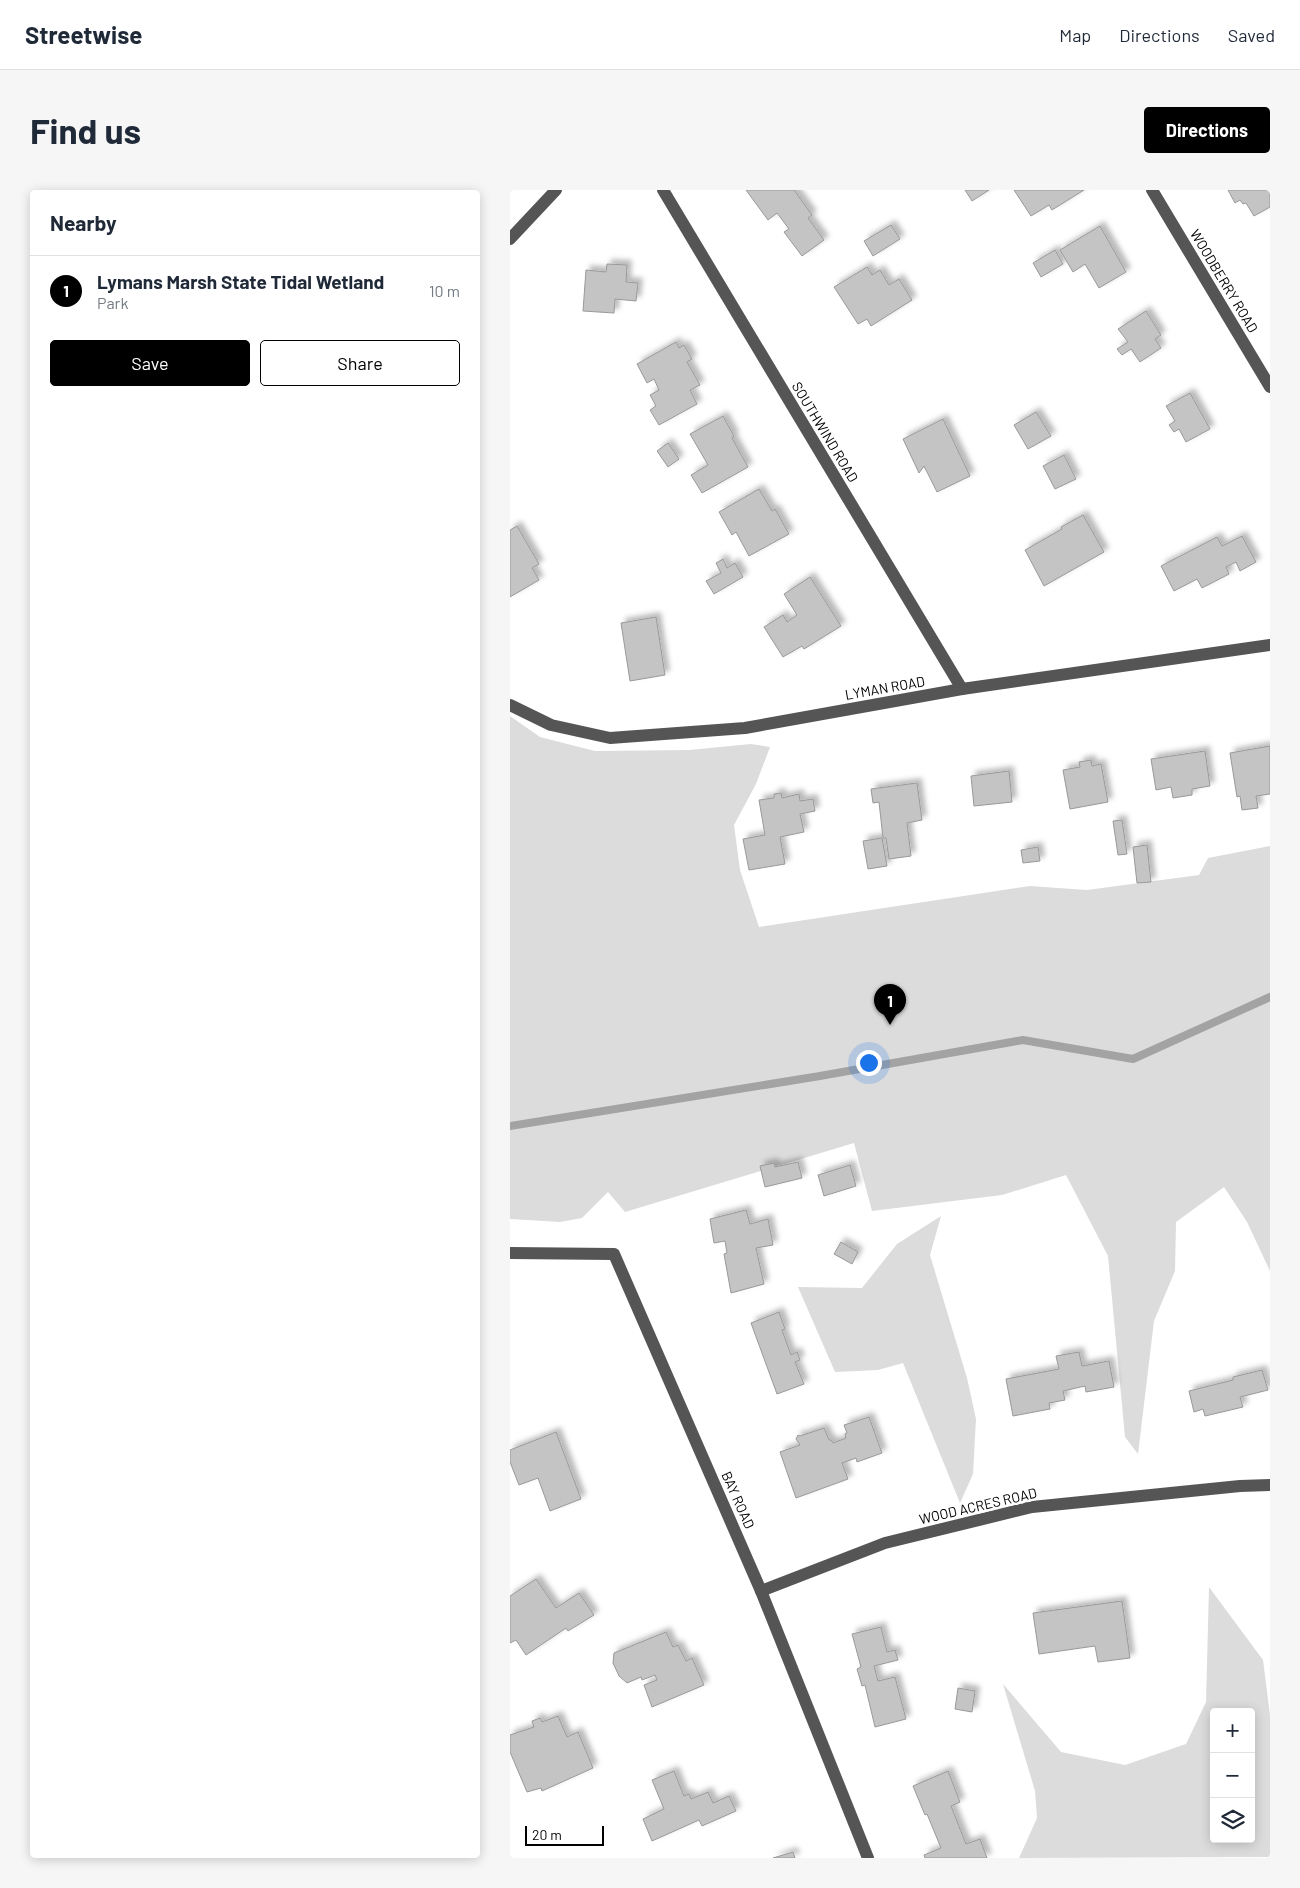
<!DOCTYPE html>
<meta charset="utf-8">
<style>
:root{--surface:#fff;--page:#f6f6f7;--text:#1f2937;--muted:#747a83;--line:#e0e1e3;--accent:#000}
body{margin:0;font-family:Barlow,sans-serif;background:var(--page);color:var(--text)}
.controls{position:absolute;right:15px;bottom:15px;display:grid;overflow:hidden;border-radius:5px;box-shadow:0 2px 12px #0003}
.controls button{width:45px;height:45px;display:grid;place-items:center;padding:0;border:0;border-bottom:1px solid var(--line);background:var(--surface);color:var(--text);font:25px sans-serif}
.scale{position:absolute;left:15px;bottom:12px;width:79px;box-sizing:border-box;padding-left:5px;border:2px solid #000;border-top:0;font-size:14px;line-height:18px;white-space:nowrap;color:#000;-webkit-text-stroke:4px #fff;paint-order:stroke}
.you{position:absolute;left:358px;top:872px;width:18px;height:18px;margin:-12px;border:4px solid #fff;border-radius:50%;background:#1a73e8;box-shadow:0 0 0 8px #1a73e833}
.badge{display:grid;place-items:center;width:32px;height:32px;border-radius:50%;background:var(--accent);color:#fff;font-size:16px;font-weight:700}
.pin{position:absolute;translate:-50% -41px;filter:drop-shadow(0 1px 2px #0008)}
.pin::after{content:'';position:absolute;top:26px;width:18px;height:15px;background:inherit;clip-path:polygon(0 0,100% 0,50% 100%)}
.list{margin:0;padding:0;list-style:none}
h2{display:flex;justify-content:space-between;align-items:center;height:65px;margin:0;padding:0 20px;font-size:21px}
h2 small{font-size:16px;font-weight:400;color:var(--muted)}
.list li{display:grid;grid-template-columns:32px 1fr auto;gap:15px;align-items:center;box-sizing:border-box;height:70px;padding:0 20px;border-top:1px solid var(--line)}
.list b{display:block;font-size:19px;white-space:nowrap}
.list p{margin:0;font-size:16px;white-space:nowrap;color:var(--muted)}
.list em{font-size:16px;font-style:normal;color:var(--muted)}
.actions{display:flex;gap:10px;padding:15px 20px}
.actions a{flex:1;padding:11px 0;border:1px solid var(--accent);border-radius:5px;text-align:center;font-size:18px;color:var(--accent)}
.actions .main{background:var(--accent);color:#fff}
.icon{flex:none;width:28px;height:28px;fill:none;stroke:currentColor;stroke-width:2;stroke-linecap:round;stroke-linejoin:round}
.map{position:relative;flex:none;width:760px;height:1668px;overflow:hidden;border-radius:5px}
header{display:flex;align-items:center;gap:30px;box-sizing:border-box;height:70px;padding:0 25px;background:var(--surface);border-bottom:1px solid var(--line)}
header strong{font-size:24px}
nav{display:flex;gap:28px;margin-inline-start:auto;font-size:18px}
.intro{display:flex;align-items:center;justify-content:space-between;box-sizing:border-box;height:120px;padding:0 30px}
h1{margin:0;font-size:35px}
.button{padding:12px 22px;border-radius:5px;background:var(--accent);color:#fff;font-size:18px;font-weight:700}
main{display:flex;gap:30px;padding:0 30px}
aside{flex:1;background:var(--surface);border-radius:5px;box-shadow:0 2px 12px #0003}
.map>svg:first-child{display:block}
.green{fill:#dcdcdc;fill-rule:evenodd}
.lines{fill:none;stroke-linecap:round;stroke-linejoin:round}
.stream{stroke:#a3a3a3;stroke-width:8}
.building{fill:#c4c4c4;stroke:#999;filter:url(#shadow)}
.minor{stroke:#555;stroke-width:12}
.labels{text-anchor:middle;stroke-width:5;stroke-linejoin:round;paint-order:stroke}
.street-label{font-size:14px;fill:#000;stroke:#fff}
</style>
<header>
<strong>Streetwise</strong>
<nav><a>Map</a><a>Directions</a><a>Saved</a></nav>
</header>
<div class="intro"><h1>Find us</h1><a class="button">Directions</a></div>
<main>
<aside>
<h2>Nearby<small></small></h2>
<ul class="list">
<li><span class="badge">1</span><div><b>Lymans Marsh State Tidal Wetland</b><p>Park</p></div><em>10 m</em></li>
</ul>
<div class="actions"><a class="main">Save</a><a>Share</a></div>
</aside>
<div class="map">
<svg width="760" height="1668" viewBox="0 0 760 1668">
<defs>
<filter id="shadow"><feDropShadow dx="4.5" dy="-4.5" stdDeviation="2.5" flood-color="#0004"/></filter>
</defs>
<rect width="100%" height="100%" fill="#fff"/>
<g class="green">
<polygon points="0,526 30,547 85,561 179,560 241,554 260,557 246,594 224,635 230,680 249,737 520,696 577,700 689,685 698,668 760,656 760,1081 737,1032 714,997 666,1032 665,1081 644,1131 628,1264 615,1247 598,1066 556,985 492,1005 362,1021 344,953 115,1022 98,1002 72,1028 50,1032 0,1029"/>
<polygon points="431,1026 420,1065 457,1188 466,1229 463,1284 450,1313 393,1173 368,1180 325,1182 288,1097 352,1098 387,1054"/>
<path d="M699,1397l54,73 7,55v142l-251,1 18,-40 -2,-27 -32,-107 58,68 64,13 61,-21 20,-42zM704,1522h37v127h-37z"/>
</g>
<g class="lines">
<polyline class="stream" points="0,936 310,886 513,850 623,869 760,807"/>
</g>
<g class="building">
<polygon points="236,0 284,0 302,25 298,28 314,50 292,66 274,42 279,39 267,23 258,30"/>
<polygon points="455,0 479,0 462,11"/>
<polygon points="504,0 574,0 542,20 539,15 521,26"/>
<polygon points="718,0 760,0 760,17 744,26 736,13 733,14 730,10 725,13"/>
<polygon points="381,35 390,49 363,66 354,51"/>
<polygon points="590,36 616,82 589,98 575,74 563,82 550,60"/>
<polygon points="545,60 553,74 531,87 523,73"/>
<polygon points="97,74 117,75 116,92 128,93 126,111 105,109 104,123 73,121 76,80 96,82"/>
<polygon points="357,77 362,85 370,80 379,95 389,89 402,110 361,136 357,129 348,134 324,97"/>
<polygon points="636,121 651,145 645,149 651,158 630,172 621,159 612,165 607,159 618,152 608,139"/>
<polygon points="166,152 169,158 174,155 182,169 177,172 190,195 180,200 187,214 149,235 140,220 146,216 140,205 149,200 144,189 137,193 127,174"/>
<polygon points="680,203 700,239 676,252 669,239 664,242 659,235 665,231 656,216"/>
<polygon points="526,222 541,246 518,259 504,235"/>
<polygon points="213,226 224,246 222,248 238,277 192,303 181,285 198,275 180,244"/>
<polygon points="433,229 460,286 427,302 414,276 409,283 393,249"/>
<polygon points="158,253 169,269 158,277 147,261"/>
<polygon points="554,265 566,289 545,299 533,276"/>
<polygon points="249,299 262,321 265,319 279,344 239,366 226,342 222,345 209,322"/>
<polygon points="573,325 594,362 534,396 515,360 552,339 551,337"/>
<polygon points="7,336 29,374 22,378 29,390 0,407 0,340"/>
<polygon points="732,346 746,372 730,381 726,372 716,377 719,384 692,398 687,389 664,401 651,376 707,347 712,356"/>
<polygon points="213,369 217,378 225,373 233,387 204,404 196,391 211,383 206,373"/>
<polygon points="300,387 331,436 294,459 292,456 273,467 254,437 273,425 277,432 287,425 274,404"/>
<polygon points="146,427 155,485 120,491 111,433"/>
<polygon points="760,556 760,604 746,606 748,618 732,620 730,606 727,607 720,563"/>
<polygon points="695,561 700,596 682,599 682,605 663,608 661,597 646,600 641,569"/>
<polygon points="581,570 582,576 591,574 598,612 560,619 553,580 570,577 569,572"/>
<polygon points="499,581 502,612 464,616 461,586"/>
<polygon points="407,593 412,630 397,633 401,666 379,669 376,648 373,648 369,612 363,613 361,599"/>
<polygon points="271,603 272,608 289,604 290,611 303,609 305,621 290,624 294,642 270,647 275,674 239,680 233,649 255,645 249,610 264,608 264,604"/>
<polygon points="612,630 617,664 608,665 603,631"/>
<polygon points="372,648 377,676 358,679 353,651"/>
<polygon points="637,655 641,692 627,693 623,657"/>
<polygon points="528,657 530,671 513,673 511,660"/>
<polygon points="288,972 292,988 255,997 250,976 264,973 265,977"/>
<polygon points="340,975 346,996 314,1006 308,985"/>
<polygon points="236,1020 240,1034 258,1029 263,1055 246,1058 254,1094 221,1103 214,1064 217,1063 215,1051 204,1053 200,1029"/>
<polygon points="331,1052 348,1062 342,1074 324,1064"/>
<polygon points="269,1122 275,1139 272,1140 281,1165 287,1162 290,1170 285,1172 294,1194 267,1204 241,1133"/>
<polygon points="569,1162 572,1176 599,1171 604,1197 576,1202 575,1196 553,1201 555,1210 539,1213 540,1219 503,1226 496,1189 549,1179 546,1166"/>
<polygon points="752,1180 758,1200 730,1207 733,1217 695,1226 693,1219 684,1222 679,1201 723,1190 723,1187"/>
<polygon points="359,1227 372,1263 347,1272 346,1268 332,1273 338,1289 286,1308 270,1262 290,1255 286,1249 288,1245 290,1246 314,1238 319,1250 321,1250 323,1253 336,1248 335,1244 337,1243 334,1235"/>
<polygon points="46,1242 71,1309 40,1321 28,1288 9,1295 0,1272 0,1260"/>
<polygon points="26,1389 46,1418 69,1403 84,1425 58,1441 56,1438 16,1465 6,1450 0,1453 0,1406"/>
<polygon points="612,1411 620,1468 588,1472 585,1456 529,1464 523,1423"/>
<polygon points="371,1437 377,1462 385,1460 388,1470 364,1476 368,1491 385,1487 396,1529 365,1537 355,1495 352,1496 347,1479 351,1477 342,1444"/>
<polygon points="156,1442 163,1457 168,1455 176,1471 182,1468 194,1495 142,1517 134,1495 147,1490 145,1485 132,1490 131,1487 117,1493 109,1486 103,1473 104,1463"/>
<polygon points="448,1498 465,1501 462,1522 445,1519"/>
<polygon points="48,1526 57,1547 68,1542 83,1578 32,1601 31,1598 17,1602 0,1562 0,1545 24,1537 22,1531 30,1528 32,1532"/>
<polygon points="164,1581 174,1606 179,1604 181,1609 198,1602 203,1613 219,1606 226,1621 192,1636 189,1630 142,1651 133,1629 154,1619 142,1590"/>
<polygon points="438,1581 450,1612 441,1616 456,1654 470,1649 477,1668 415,1668 414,1665 431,1658 417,1624 415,1625 403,1596"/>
<polygon points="283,1662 285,1668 263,1668"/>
</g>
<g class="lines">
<g class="minor">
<polyline points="153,0 452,499"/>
<polyline points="642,0 760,197"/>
<polyline points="0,49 46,0"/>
<polyline points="0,515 41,535 100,548 235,538 452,499 760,455"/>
<polyline points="0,1063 104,1064 251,1401 358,1668"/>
<polyline points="251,1401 375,1353 522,1317 730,1296 760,1295"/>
</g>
</g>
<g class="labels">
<g class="street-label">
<text transform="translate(714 91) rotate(59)" y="5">WOODBERRY ROAD</text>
<text transform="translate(315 242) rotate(59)" y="5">SOUTHWIND ROAD</text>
<text transform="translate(375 498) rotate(-10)" y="5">LYMAN ROAD</text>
<text transform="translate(228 1310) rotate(66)" y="5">BAY ROAD</text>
<text transform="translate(468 1316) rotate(-13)" y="5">WOOD ACRES ROAD</text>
</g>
</g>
</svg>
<div class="controls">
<button>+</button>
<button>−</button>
<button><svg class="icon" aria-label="layers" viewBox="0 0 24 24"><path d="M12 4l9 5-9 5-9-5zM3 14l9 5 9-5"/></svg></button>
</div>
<div class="scale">20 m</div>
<div class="you"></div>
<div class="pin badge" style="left:380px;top:835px">1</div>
</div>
</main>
